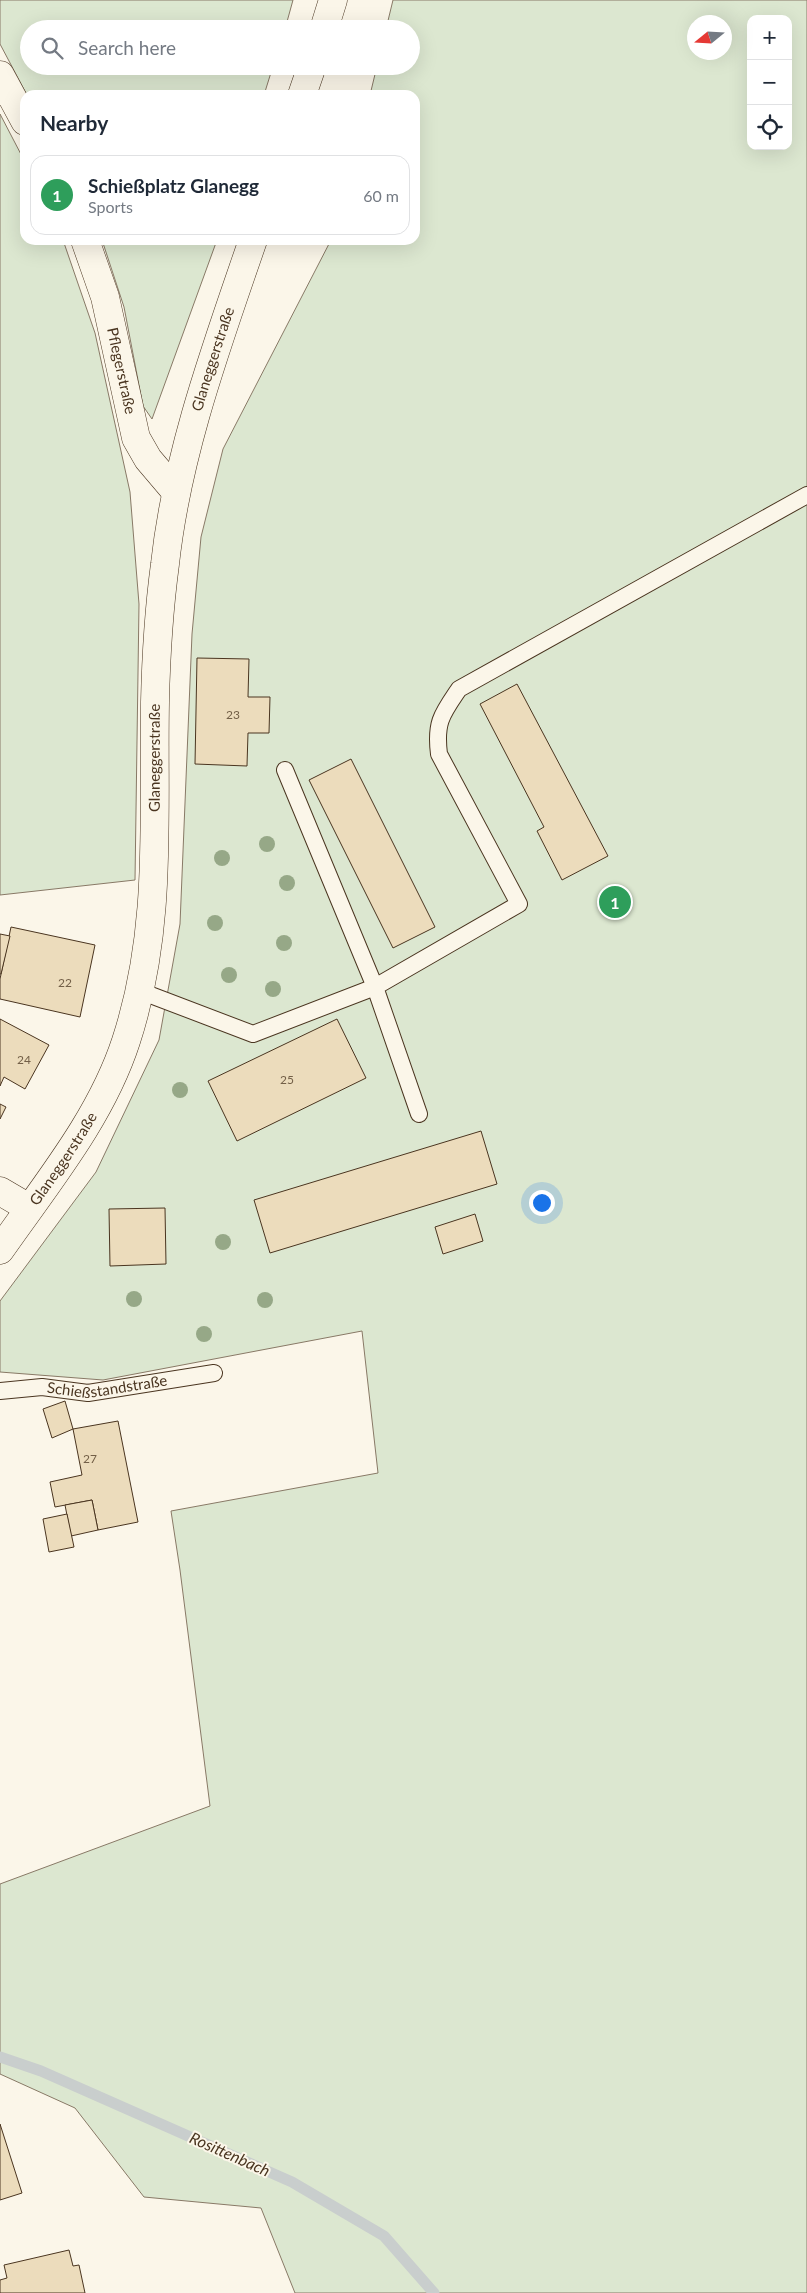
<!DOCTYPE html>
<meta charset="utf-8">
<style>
:root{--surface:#fff;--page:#f2f2f3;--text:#1f2937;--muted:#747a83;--line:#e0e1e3;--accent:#ea580c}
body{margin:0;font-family:Lato,sans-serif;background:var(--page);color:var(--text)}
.controls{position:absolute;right:15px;top:15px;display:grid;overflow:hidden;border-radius:10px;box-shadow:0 5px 20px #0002}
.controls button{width:45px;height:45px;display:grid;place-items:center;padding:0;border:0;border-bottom:1px solid var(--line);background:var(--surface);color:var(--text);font:25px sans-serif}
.compass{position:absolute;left:687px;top:15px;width:45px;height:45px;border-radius:50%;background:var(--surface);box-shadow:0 5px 20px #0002;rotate:252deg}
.you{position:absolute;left:541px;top:1202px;width:18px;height:18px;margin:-12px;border:4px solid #fff;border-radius:50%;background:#1a73e8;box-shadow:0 0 0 8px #1a73e833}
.badge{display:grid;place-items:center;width:32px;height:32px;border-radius:50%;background:var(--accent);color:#fff;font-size:16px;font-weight:700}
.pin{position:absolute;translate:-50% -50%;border:2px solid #fff;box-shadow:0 1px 5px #0006}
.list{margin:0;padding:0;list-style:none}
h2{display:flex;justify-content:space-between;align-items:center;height:65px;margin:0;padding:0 20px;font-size:21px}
h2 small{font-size:16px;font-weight:400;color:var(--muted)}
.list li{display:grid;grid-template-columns:32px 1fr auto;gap:15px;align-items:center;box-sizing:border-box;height:80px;margin:0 10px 10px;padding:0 10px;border:1px solid var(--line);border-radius:15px}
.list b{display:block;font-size:19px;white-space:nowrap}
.list p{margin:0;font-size:16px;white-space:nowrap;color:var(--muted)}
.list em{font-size:16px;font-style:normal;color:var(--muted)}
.icon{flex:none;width:28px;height:28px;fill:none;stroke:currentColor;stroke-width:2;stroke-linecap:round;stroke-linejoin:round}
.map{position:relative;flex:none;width:807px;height:2293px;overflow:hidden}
.search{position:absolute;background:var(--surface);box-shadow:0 5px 20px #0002;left:20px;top:20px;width:400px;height:55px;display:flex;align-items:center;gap:12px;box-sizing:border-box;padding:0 18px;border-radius:28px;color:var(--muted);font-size:19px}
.panel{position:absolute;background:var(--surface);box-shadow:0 5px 20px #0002;left:20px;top:90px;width:400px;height:155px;border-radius:15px}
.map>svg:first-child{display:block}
.green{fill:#dce7d0;stroke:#887966;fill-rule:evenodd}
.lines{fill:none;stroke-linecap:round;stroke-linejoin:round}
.stream{stroke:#c9cecd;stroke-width:11}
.building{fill:#ecdcbc;stroke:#4a3520}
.lane-casing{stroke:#4a3520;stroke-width:18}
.street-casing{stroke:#4a3520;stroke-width:29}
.secondary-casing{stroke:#4a3520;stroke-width:29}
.lane{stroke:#fbf6e9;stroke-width:16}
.street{stroke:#fbf6e9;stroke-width:28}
.secondary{stroke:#fbf6e9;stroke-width:28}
.tree{fill:#96a887}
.labels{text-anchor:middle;stroke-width:4;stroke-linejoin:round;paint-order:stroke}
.number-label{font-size:12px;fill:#725f47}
.street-label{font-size:15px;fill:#4a3520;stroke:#fbf6e9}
.water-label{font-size:16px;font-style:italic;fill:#4a3520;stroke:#fbf6e9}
</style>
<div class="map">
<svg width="807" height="2293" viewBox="0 0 807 2293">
<rect width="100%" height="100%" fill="#fbf6e9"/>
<g class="green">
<polygon points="0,0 293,0 285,29 29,29 29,66 273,66 264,95 27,95 0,44"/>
<path d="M393,0h414v2293h-512l-34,-85 -117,-11 -69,-89 -75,-34v-190l210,-78 -30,-236 -9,-59 207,-38 -16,-142 -259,49 -103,-8v-71l96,-129 63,-132 21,-116 12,-290 9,-97 22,-88 108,-209h84v-145h-45l7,-29h34v-37h-25zM751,19h37v127h-37zM694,22h30v30h-30z"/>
<polygon points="0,114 25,162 25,240 63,240 95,333 130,492 139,604 135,880 0,895"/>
<polygon points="102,240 217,240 152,419 143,406 124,307"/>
</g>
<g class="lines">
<polyline class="stream" points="0,2057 41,2071 292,2182 384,2236 434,2293"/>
</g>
<g class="building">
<polygon points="197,658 249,659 248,697 270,697 269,733 248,733 247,766 195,764"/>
<polygon points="517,684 608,856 562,880 537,831 544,827 480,704"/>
<polygon points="351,759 435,927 393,948 309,780"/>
<polygon points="11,927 95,945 80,1017 0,999 0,979"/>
<polygon points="0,934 10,936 1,974 0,974"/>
<polygon points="0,1019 49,1045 25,1089 4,1077 0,1086"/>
<polygon points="337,1019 366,1078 237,1141 208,1081"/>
<polygon points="0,1104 6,1107 0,1119"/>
<polygon points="481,1131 497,1184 270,1253 254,1200"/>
<polygon points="165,1208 166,1264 110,1266 109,1209"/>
<polygon points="475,1214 483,1241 443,1254 435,1227"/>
<polygon points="65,1401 73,1429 52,1438 43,1409"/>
<polygon points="118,1421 138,1522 98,1530 92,1500 55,1507 50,1482 82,1475 73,1429"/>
<polygon points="92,1500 98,1530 71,1536 65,1505"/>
<polygon points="67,1514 74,1547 49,1552 43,1519"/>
<polygon points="0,2124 22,2193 0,2200"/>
<polygon points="69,2250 73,2266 79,2265 85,2293 0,2293 0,2280 7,2278 4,2265"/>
</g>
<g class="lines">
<g class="lane-casing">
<g id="lane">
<polyline points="140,991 253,1034 375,987 285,770"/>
<path d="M419,1114l-44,-127 144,-83 -80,-150c-4,-32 3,-40 20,-65l348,-194"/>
<path id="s1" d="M0,1391l42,-4 46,6 126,-20"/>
</g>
</g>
<g class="street-casing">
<g id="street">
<polyline points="0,75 25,121"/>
<path id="s2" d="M85,240l20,57 31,141 12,21 28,33"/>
<polyline points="0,1191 29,1208"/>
</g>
</g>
<g class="secondary-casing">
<g id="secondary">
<polyline points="324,29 333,0"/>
<polyline points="302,95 312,66"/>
<path id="s3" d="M0,1250c46,-66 101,-132 126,-209 37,-113 27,-223 29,-339 1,-46 4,-93 10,-138 12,-111 52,-219 88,-324"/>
</g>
</g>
<use href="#lane" class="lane"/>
<use href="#street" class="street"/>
<use href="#secondary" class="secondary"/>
</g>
<g class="tree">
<circle cx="267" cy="844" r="8"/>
<circle cx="222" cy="858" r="8"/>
<circle cx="287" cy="883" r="8"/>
<circle cx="215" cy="923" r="8"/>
<circle cx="284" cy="943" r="8"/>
<circle cx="229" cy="975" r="8"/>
<circle cx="273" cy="989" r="8"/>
<circle cx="180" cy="1090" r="8"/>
<circle cx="223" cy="1242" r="8"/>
<circle cx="134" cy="1299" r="8"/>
<circle cx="265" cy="1300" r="8"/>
<circle cx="204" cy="1334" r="8"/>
</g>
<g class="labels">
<g class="number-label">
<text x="233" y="719">23</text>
<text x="65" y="987">22</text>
<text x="24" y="1064">24</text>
<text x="287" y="1084">25</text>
<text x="90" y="1463">27</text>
</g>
<g class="street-label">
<text dy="5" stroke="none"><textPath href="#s3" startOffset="936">Glaneggerstraße</textPath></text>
<text dy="5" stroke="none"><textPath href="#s2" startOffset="136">Pflegerstraße</textPath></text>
<text dy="5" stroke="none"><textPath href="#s3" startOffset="531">Glaneggerstraße</textPath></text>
<text dy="5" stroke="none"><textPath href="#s3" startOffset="111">Glaneggerstraße</textPath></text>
<text dy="5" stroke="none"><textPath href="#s1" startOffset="108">Schießstandstraße</textPath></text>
</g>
<g class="water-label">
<text transform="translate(230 2154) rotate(24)" y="6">Rosittenbach</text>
</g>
</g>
</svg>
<div class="controls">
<button>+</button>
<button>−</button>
<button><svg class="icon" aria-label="locate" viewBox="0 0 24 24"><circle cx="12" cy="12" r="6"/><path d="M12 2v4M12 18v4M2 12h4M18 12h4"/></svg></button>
</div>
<svg class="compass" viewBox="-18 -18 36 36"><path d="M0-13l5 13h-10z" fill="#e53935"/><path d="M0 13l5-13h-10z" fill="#747a83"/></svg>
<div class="you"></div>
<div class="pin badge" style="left:615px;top:902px;background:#2e9e5b">1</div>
<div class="search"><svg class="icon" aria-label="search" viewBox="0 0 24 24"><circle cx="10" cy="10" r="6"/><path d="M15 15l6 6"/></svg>Search here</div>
<section class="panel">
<h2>Nearby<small></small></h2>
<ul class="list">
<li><span class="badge" style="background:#2e9e5b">1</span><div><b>Schießplatz Glanegg</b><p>Sports</p></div><em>60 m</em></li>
</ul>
</section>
</div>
